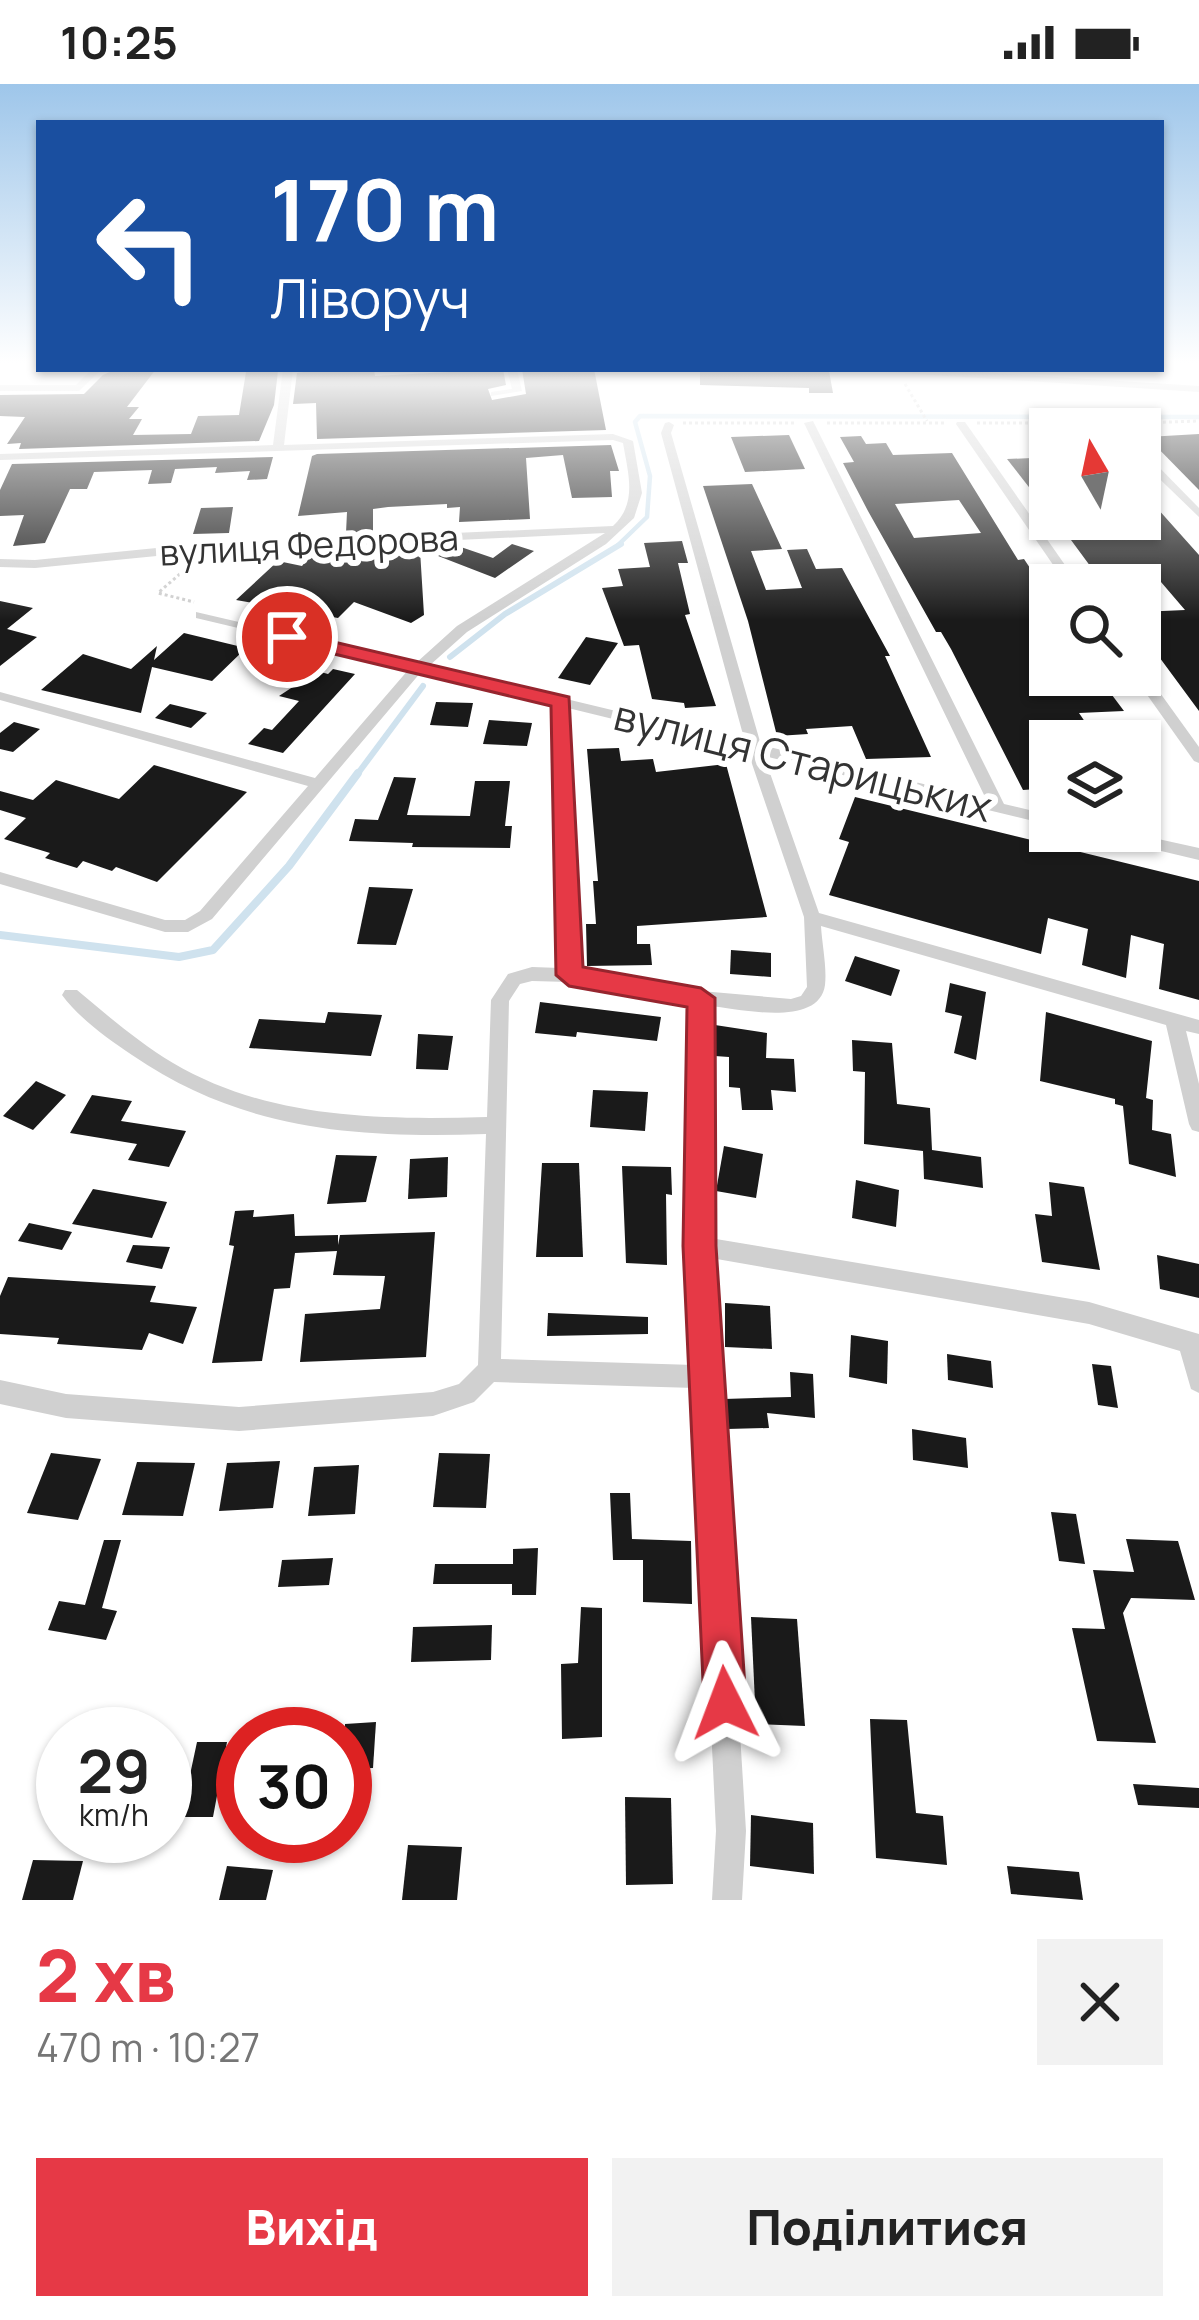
<!DOCTYPE html>
<html lang="uk">
<meta charset="utf-8">
<style>
:root{--surface:#fff;--page:#f2f2f2;--text:#222;--muted:#767676;--accent:#e63946}
body{margin:0;font-family:Manrope,sans-serif;background:var(--page);color:var(--text);height:100vh;display:flex;flex-direction:column;font-size:45px;white-space:nowrap}
*{box-sizing:border-box;margin:0}
p{font-size:39px;color:var(--muted)}
.icon{flex:none;width:66px;height:66px;fill:none;stroke:currentColor;stroke-width:2;stroke-linecap:round;stroke-linejoin:round}
.map{position:relative;height:1816px;overflow:hidden}
.sheet{display:flex;flex-direction:column;background:var(--surface);flex:1}
.sheet>*{flex:none}
.guide{position:absolute;left:36px;top:36px;width:1128px;height:252px;border-radius:0px;box-shadow:0 3px 9px #0004;background:#1a4fa0;color:#fff;overflow:hidden}
.needle{width:78px;rotate:351deg}
.fabs{position:absolute;left:1029px;top:324px;display:grid;gap:24px}
.fabs a{display:grid;place-items:center;width:132px;height:132px;border-radius:0px;background:var(--surface);box-shadow:0 3px 9px #0004;font-size:60px}
.speed{position:absolute;left:36px;top:1623px;display:flex;gap:24px;font-size:60px;font-weight:700;text-align:center}
.speed>*{display:grid;place-content:center;width:156px;height:156px;border-radius:50%;background:var(--surface);box-shadow:0 3px 9px #0004;line-height:1}
.speed small{font-size:30px;font-weight:400}
.speed .limit{border:18px solid #d22;background:#fff;color:#111}
.pin{position:absolute;display:grid;place-items:center;width:102px;height:102px;color:#fff;margin:-51px;border:6px solid #fff;border-radius:50%;box-shadow:0 3px 12px #0007}
.me{position:absolute;width:132px;margin:-66px;rotate:357deg;stroke-linejoin:round;filter:drop-shadow(0 0 9px #0008)}
.turn{display:flex;align-items:center;gap:42px;height:252px;padding:0 36px;font-size:54px}
.turn .icon{width:156px;height:156px;stroke-width:2.5}
.turn b{display:block;font-size:84px;line-height:102px}
.round{display:grid;place-items:center;flex:none;width:126px;height:126px;border-radius:0px;background:var(--page)}
.summary{display:flex;align-items:center;justify-content:space-between;height:204px;padding:0 36px}
h1{font-size:72px;font-weight:800;line-height:90px;color:var(--accent)}
.action{display:flex;gap:24px;margin-top:auto;padding:24px 36px}
.action a{flex:1;height:138px;border-radius:0px;background:var(--accent);color:#fff;font-size:48px;font-weight:800;line-height:138px;text-align:center}
.action a+a{background:var(--page);color:var(--text)}
.status{display:flex;justify-content:space-between;align-items:center;height:84px;padding:0 60px;background:var(--surface);direction:ltr}
.status svg{height:33px;fill:currentColor}
.map>svg:first-child{display:block}
.lines{fill:none;stroke-linecap:round;stroke-linejoin:round}
.stream-far2{stroke:#cfe2ee;stroke-width:4.5}
.stream-far1{stroke:#cfe2ee;stroke-width:6}
.stream{stroke:#cfe2ee;stroke-width:8}
.building{fill:#1a1a1a;fill-rule:evenodd}
.path{stroke:#cdcdcd;stroke-width:3;stroke-dasharray:3 3;stroke-linecap:butt}
.minor{fill:#d0d0d0;fill-rule:evenodd}
.route{fill:#e63946;stroke:#96252e;stroke-width:3}
.labels{text-anchor:middle;stroke-width:12;stroke-linejoin:round;paint-order:stroke}
.far-street-label{font-size:36px;fill:#333;stroke:#fff}
.street-label{font-size:42px;fill:#333;stroke:#fff}
</style>
<div class="status"><b>10:25</b><svg viewBox="0 0 49 12"><path d="M0 12V9h3v3zM5 12V6h3v6zM10 12V3h3v9zM15 12V0h3v12zM26 1h20v11H26zM47 4h2v5h-2z"/></svg></div>
<div class="map">
<svg width="1199" height="1816" viewBox="0 0 1199 1816">
<rect width="100%" height="100%" fill="#fff"/>
<g class="lines">
<!-- stream-far2 -->
<polyline class="stream-far2" points="616,463 647,433 650,392 635,338 640,332 1199,333"/>
<!-- stream-far1 -->
<g class="stream-far1">
<polyline points="450,573 505,530 621,460"/>
<polyline points="356,692 423,602"/>
</g>
<!-- stream -->
<polyline class="stream" points="0,851 179,873 213,866 289,782 358,689"/>
</g>
<!-- building -->
<g class="building">
<polygon points="116,285 156,285 127,323 139,323 129,335 142,335 133,351 191,350 198,332 239,331 246,288 278,287 274,321 259,357 19,365 21,359 7,360 25,333 0,332 0,311 84,310 103,291"/>
<polygon points="321,285 374,285 375,292 503,285 506,301 488,305 492,316 526,310 522,285 594,285 606,346 317,355 316,319 293,320 297,289"/>
<polygon points="700,285 829,287 833,309 809,309 809,304 700,301"/>
<polygon points="1199,350 1199,406 1147,353"/>
<polygon points="789,351 805,385 745,388 731,353"/>
<path d="M861,352L866,360L886,359L893,371L952,369L1018,476L1024,475L1050,514V591H1097L1124,627L1079,629L1098,657H1050V704L1023,706L951,565L941,548H936L868,427L843,379L854,378L840,353ZM959,416L981,449L914,454L895,420Z"/>
<polygon points="611,361 619,387 610,387 612,413 572,414 563,371 526,374 530,435 459,438 460,423 447,424 447,420 388,423 373,425 373,448 346,449 347,428 298,432 312,372 317,370"/>
<polygon points="273,373 267,395 247,396 250,387 215,389 217,383 175,385 171,399 148,400 152,386 94,388 87,405 70,405 45,459 13,462 24,431 0,432 0,406 12,380"/>
<polygon points="1032,374 1050,396 1050,430 1007,375"/>
<polygon points="752,400 782,465 751,467 766,506 802,504 787,466 807,465 816,485 842,484 890,572 885,572 931,673 866,675 852,642 806,645 808,650 777,652 748,537 703,402"/>
<polygon points="1140,405 1199,471 1199,627 1140,547 1140,528 1185,526 1155,491 1099,494 1071,456 1109,454 1095,435 1140,435"/>
<polygon points="233,423 229,449 193,450 201,424"/>
<polygon points="682,457 688,479 678,479 690,530 685,531 716,622 685,624 684,619 652,615 639,561 624,562 602,504 623,502 618,485 650,483 644,459"/>
<polygon points="512,460 534,467 495,494 433,470 436,462 455,461 493,474"/>
<polygon points="374,465 374,469 420,466 424,531 411,539 354,518 338,534 236,516 278,477 302,482 314,467 346,471 346,466"/>
<polygon points="0,517 33,524 7,545 37,553 0,582"/>
<polygon points="184,549 246,564 212,597 152,583 141,629 41,606 83,570 131,585 157,562 154,576"/>
<polygon points="586,553 618,559 590,601 558,594"/>
<polygon points="333,585 355,590 283,669 248,660 264,644 272,646 299,617 279,612 317,587 328,590"/>
<polygon points="436,618 473,619 468,643 430,641"/>
<polygon points="170,620 207,629 191,644 155,634"/>
<polygon points="489,636 532,639 527,662 483,660"/>
<polygon points="14,638 40,645 13,668 0,665 0,649"/>
<polygon points="619,664 621,677 653,675 656,688 726,680 767,833 637,842 637,860 650,860 652,881 587,882 586,840 596,840 593,797 598,797 587,665"/>
<polygon points="154,681 247,708 157,798 116,783 112,787 83,777 77,784 45,774 50,769 4,755 26,734 0,726 0,707 33,716 56,696 119,715"/>
<polygon points="394,693 416,694 407,731 470,732 475,697 510,697 505,742 512,742 510,764 412,763 413,759 349,757 355,735 378,736"/>
<polygon points="855,713 1199,797 1199,916 1159,905 1164,860 1131,851 1126,894 1082,881 1088,845 1048,834 1041,870 829,811 849,758 839,755"/>
<polygon points="369,803 413,805 396,861 357,860"/>
<polygon points="731,866 771,869 771,893 730,890"/>
<polygon points="855,872 900,886 891,912 845,897"/>
<polygon points="950,899 986,908 976,976 954,969 962,932 945,928"/>
<polygon points="540,918 661,933 657,957 577,948 576,953 535,949"/>
<polygon points="328,928 382,931 371,972 249,964 259,935 325,939"/>
<polygon points="1046,928 1152,957 1146,1014 1153,1016 1152,1046 1171,1050 1176,1093 1129,1080 1123,1022 1115,1020 1115,1015 1040,997"/>
<polygon points="715,941 767,949 766,974 794,975 796,1008 771,1006 773,1026 742,1026 740,1004 729,1003 729,973 715,972"/>
<polygon points="418,950 453,952 448,986 416,985"/>
<polygon points="852,956 892,959 897,1020 930,1024 932,1066 981,1073 983,1104 924,1095 923,1067 864,1060 865,988 853,987"/>
<polygon points="36,997 66,1011 33,1046 3,1032"/>
<polygon points="593,1006 648,1008 645,1047 590,1043"/>
<polygon points="92,1011 132,1017 121,1037 186,1047 169,1083 128,1076 137,1060 70,1049"/>
<polygon points="724,1062 763,1070 756,1114 716,1107"/>
<polygon points="336,1071 377,1072 366,1118 327,1120"/>
<polygon points="448,1073 447,1113 408,1115 410,1075"/>
<polygon points="542,1079 579,1079 583,1173 536,1173"/>
<polygon points="622,1082 671,1083 672,1111 666,1110 667,1181 626,1179"/>
<polygon points="856,1096 899,1106 896,1143 852,1134"/>
<polygon points="1049,1098 1084,1103 1100,1186 1042,1178 1035,1130 1052,1132"/>
<polygon points="93,1105 167,1118 152,1154 72,1140"/>
<polygon points="254,1126 253,1133 294,1130 295,1152 338,1151 338,1161 340,1151 435,1148 426,1273 300,1278 305,1230 380,1225 385,1192 333,1191 337,1167 295,1169 290,1204 274,1205 262,1277 212,1279 234,1162 229,1161 235,1127"/>
<polygon points="29,1139 72,1148 62,1166 18,1157"/>
<polygon points="133,1161 170,1163 162,1185 126,1178"/>
<polygon points="1157,1171 1199,1180 1199,1214 1160,1205"/>
<polygon points="8,1193 156,1202 150,1218 197,1223 183,1260 149,1249 142,1266 57,1260 59,1254 0,1250 0,1212"/>
<polygon points="725,1219 770,1222 772,1265 725,1263"/>
<polygon points="548,1229 648,1233 648,1250 547,1252"/>
<polygon points="851,1251 888,1257 887,1300 849,1293"/>
<polygon points="947,1270 991,1277 993,1304 948,1296"/>
<polygon points="1092,1280 1111,1282 1118,1324 1098,1321"/>
<polygon points="790,1288 813,1290 815,1334 767,1329 769,1344 727,1345 724,1315 791,1313"/>
<polygon points="912,1345 966,1354 968,1384 913,1376"/>
<polygon points="51,1369 101,1375 78,1436 27,1429"/>
<polygon points="439,1369 490,1370 486,1424 433,1423"/>
<polygon points="280,1377 273,1424 219,1427 227,1379"/>
<polygon points="137,1378 195,1379 183,1432 122,1431"/>
<polygon points="359,1381 355,1430 308,1432 314,1383"/>
<polygon points="610,1409 630,1409 632,1455 691,1457 692,1520 643,1518 643,1476 613,1476"/>
<polygon points="1051,1428 1076,1430 1085,1480 1059,1477"/>
<polygon points="1126,1455 1178,1457 1195,1516 1131,1514 1123,1529 1156,1659 1097,1657 1072,1544 1105,1545 1093,1486 1134,1488"/>
<polygon points="104,1456 121,1456 102,1524 117,1527 106,1556 48,1546 59,1517 85,1521"/>
<polygon points="538,1464 536,1511 512,1511 512,1500 433,1500 435,1480 513,1480 513,1465"/>
<polygon points="333,1474 329,1501 278,1503 282,1476"/>
<polygon points="581,1523 602,1524 602,1653 562,1655 561,1580 578,1579"/>
<polygon points="751,1533 797,1535 805,1642 756,1640"/>
<polygon points="492,1541 491,1576 411,1578 413,1543"/>
<polygon points="870,1635 907,1636 916,1729 943,1732 947,1781 876,1774"/>
<polygon points="376,1638 373,1684 345,1685 345,1640"/>
<polygon points="197,1658 227,1658 213,1733 181,1733"/>
<polygon points="1133,1700 1199,1704 1199,1724 1138,1721"/>
<polygon points="625,1713 671,1714 673,1800 626,1801"/>
<polygon points="751,1731 813,1739 814,1790 750,1782"/>
<polygon points="408,1761 462,1763 457,1816 402,1816"/>
<polygon points="33,1776 83,1777 73,1816 22,1816"/>
<polygon points="227,1782 273,1786 266,1816 219,1816"/>
<polygon points="1007,1782 1079,1788 1083,1816 1011,1810"/>
</g>
<g class="lines">
<!-- path -->
<g class="path">
<polyline points="905,300 927,337"/>
<polyline points="683,339 797,339"/>
<polyline points="827,339 947,339"/>
<polyline points="977,339 1109,339"/>
<polyline points="1139,339 1199,337"/>
<polyline points="189,482 158,509 194,518"/>
</g>
<!-- minor -->
<g class="minor">
<polygon points="92,285 102,285 79,307 0,307 0,301 76,301"/>
<path d="M283,285H293L284,361L613,350L633,357L642,409L634,434L606,460L467,548L429,582L745,658L661,349L665,339L669,338L674,341L671,349L761,661L986,715L804,339L813,337L1004,720L1050,731V741L764,672L819,829L1199,936V950L1186,947L1199,1000V1048L1192,1046L1189,1040L1166,941L821,842C822,860 827,883 825,901C819,944 740,925 710,922V1154L1089,1218L1199,1250V1309L1191,1305L1180,1267L1089,1240L711,1174L746,1747L742,1816H712L716,1747L695,1304L494,1298L474,1318L433,1332L239,1347L66,1334L0,1320V1296L66,1310L239,1323L433,1308L459,1300L478,1281L486,1050C356,1054 243,1047 132,971C108,955 79,934 62,911L65,906H77C108,932 138,958 173,979C268,1035 379,1036 487,1033L491,916L508,890L532,883L560,884L554,621L421,588L212,835L188,848H165L0,800V788L165,836H185L200,827L308,702L0,616V608L315,694L409,585L196,534V528L416,579L457,542L605,449L187,469L35,484L0,483V475L35,476L187,461L613,442C638,419 628,389 623,359L613,356L0,376V370L273,361ZM568,624L748,668L804,833L807,903L801,912L791,915L701,907L578,886ZM532,897L569,898L692,919L688,1162L694,1281L501,1275L509,917L520,900Z"/>
<polygon points="507,285 517,285 522,307 491,312 491,308 512,305"/>
<polygon points="880,285 929,285 1199,302 1199,308 885,288"/>
<polygon points="1123,337 1133,345 1122,345 1118,340"/>
<polygon points="957,338 965,338 1079,501 1067,501 956,340"/>
<polygon points="1140,355 1145,358 1148,372 1199,424 1199,433 1140,376"/>
<polygon points="1140,587 1145,588 1199,663 1199,679 1194,677 1133,591 1140,591"/>
<polygon points="1090,747 1122,747 1199,764 1199,776 1098,752"/>
</g>
</g>
<!-- sky -->
<linearGradient id="sky" x2="0" y2="1"><stop stop-color="#9ec6ea"/><stop offset="0.52" stop-color="#fff"/><stop offset="1" stop-color="#fff" stop-opacity="0"/></linearGradient>
<rect width="1199" height="536" fill="url(#sky)"/>
<!-- route -->
<polygon class="route" points="287,547 569,613 583,883 701,904 715,914 716,1162 746,1619 740,1634 725,1640 710,1634 704,1619 683,1162 687,923 569,902 556,891 551,622 280,557 280,549"/>
<g class="labels">
<!-- far-street labels -->
<g class="far-street-label">
<text transform="translate(309 461) rotate(-3)" y="13">вулиця Федорова</text>
</g>
<!-- street labels -->
<g class="street-label">
<text transform="translate(803 677) rotate(14)" y="15">вулиця Старицьких</text>
</g>
</g>
</svg>
<div class="fabs">
<a><svg class="needle" viewBox="-14 -14 28 28"><path d="M0-13l5 13h-10z" fill="#e53935"/><path d="M0 13l5-13h-10z" fill="#767676"/></svg></a>
<a><svg class="icon" aria-label="search" viewBox="0 0 24 24"><circle cx="10" cy="10" r="6"/><path d="M15 15l6 6"/></svg></a>
<a><svg class="icon" aria-label="layers" viewBox="0 0 24 24"><path d="M12 4l9 5-9 5-9-5zM3 14l9 5 9-5"/></svg></a>
</div>
<div class="speed"><div>29<small>km/h</small></div><div class="limit">30</div></div>
<div class="pin" style="left:287px;top:553px;background:#d93025"><svg class="icon" aria-label="arrive" viewBox="0 0 24 24"><path d="M6 21V4h12l-3 4 3 4H6"/></svg></div>
<svg class="me" style="left:725px;top:1619px" viewBox="-20 -20 40 40"><path d="M0-17L14 15 0 8-14 15z" fill="#e63946" stroke="#fff" stroke-width="4"/></svg>
<div class="guide">
<div class="turn"><svg class="icon" aria-label="left" viewBox="0 0 24 24"><path d="M17 20v-9H6M10 6l-5 5 5 5"/></svg><div><b>170 m</b>Ліворуч</div></div>
</div>
</div>
<section class="sheet">
<div class="summary"><div><h1>2 хв</h1><p>470 m · 10:27</p></div><a class="round"><svg class="icon" aria-label="close" viewBox="0 0 24 24"><path d="M6 6l12 12M18 6L6 18"/></svg></a></div>
<div class="action"><a>Вихід</a><a>Поділитися</a></div>
</section>
